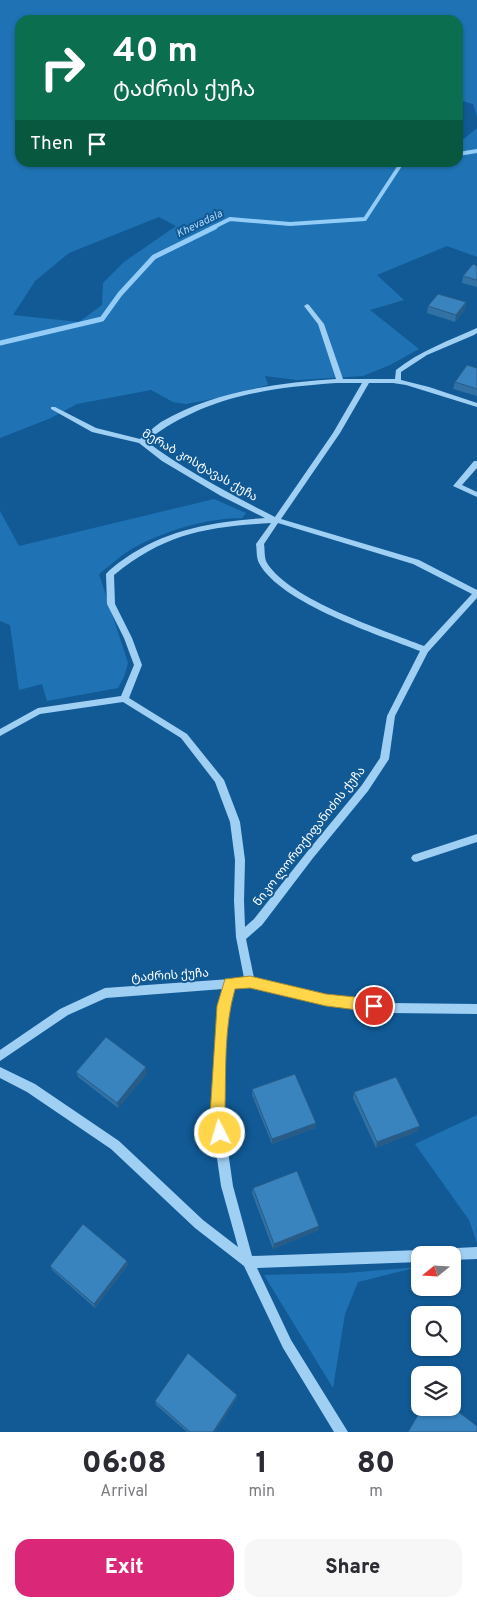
<!DOCTYPE html>
<meta charset="utf-8">
<style>
:root{--surface:#fff;--page:#f7f7f7;--text:#2b2b33;--muted:#7c7c81;--accent:#db2777}
body{margin:0;font-family:Overpass,"Noto Sans Georgian",sans-serif;background:var(--page);color:var(--text);height:100vh;display:flex;flex-direction:column;font-size:19px;white-space:nowrap}
*{box-sizing:border-box;margin:0}
p{font-size:16px;color:var(--muted)}
.icon{flex:none;width:28px;height:28px;fill:none;stroke:currentColor;stroke-width:2;stroke-linecap:round;stroke-linejoin:round}
.map{position:relative;height:1432px;overflow:hidden}
.details{display:flex;flex-direction:column;background:var(--surface);flex:1}
.details>*{flex:none}
.banner{position:absolute;left:15px;top:15px;width:448px;height:152px;border-radius:15px;box-shadow:0 1px 4px #0004;background:#0b6e4f;color:#fff;overflow:hidden}
.needle{width:32px;rotate:252deg}
.fabs{position:absolute;left:411px;top:1246px;display:grid;gap:10px}
.fabs a{display:grid;place-items:center;width:50px;height:50px;border-radius:10px;background:var(--surface);box-shadow:0 1px 4px #0004;font-size:25px}
.pin{position:absolute;display:grid;place-items:center;width:42px;height:42px;color:#fff;margin:-21px;border:2px solid #fff;border-radius:50%;box-shadow:0 1px 5px #0007}
.me{position:absolute;width:55px;margin:-28px;rotate:355deg;stroke-linejoin:round;filter:drop-shadow(0 0 4px #0008)}
.turn{display:flex;align-items:center;gap:18px;height:105px;padding:0 15px;font-size:22px}
.turn .icon{width:65px;height:65px;stroke-width:2.5}
.turn b{display:block;font-size:35px;line-height:42px}
.then{display:flex;align-items:center;height:48px;padding:0 15px;background:#0003;gap:10px;font-size:19px}
.eta{display:flex;justify-content:space-evenly;align-items:center;height:85px;text-align:center}
.eta b{font-size:30px;font-weight:800;line-height:35px}
.action{display:flex;gap:10px;margin-top:auto;padding:10px 15px}
.action a{flex:1;height:58px;border-radius:15px;background:var(--accent);color:#fff;font-size:20px;font-weight:800;line-height:58px;text-align:center}
.action a+a{background:var(--page);color:var(--text)}
.map>svg:first-child{display:block}
.green{fill:#1f73b4;fill-rule:evenodd}
.lines{fill:none;stroke-linecap:round;stroke-linejoin:round}
.stream-far1{stroke:#92ccf7;stroke-width:4}
.stream{stroke:#92ccf7;stroke-width:5}
.minor{fill:#a0cff4;fill-rule:evenodd}
.wall{fill:#3171a4}
.shaded-wall{fill:#285c86}
.building{fill:#3983bf;stroke:#285c86}
.route{fill:#ffd54a;stroke:#a68a30}
.labels{text-anchor:middle;stroke-width:4;stroke-linejoin:round;paint-order:stroke}
.far-water-label{font-size:11px;font-style:italic;fill:#add9fa;stroke:#115a96}
.street-label{font-size:12px;fill:#fff;stroke:#115a96}
</style>
<div class="map">
<svg width="477" height="1432" viewBox="0 0 477 1432">
<rect width="100%" height="100%" fill="#115a96"/>
<!-- green -->
<g class="green">
<path d="M0,0H477V117L473,104L458,100V20H20V162H458V140L465,138L477,128V257L447,246L377,275L404,300L370,310L419,349L390,365L363,376L297,380L265,376L268,385L208,400L186,404L173,402L151,390L77,404L51,418L0,438ZM159,217L176,226L124,262L103,283L102,305L79,322L13,315L35,281L69,253Z"/>
<path d="M214,499L246,513L242,518C207,518 168,530 137,546C123,553 111,565 99,574L128,663L124,677L118,688L47,701L42,684L19,690L10,625L0,621V511L19,546Z"/>
<polygon points="477,1115 477,1243 469,1220 415,1144"/>
<polygon points="418,1267 358,1282 345,1314 333,1388 264,1275 346,1273"/>
</g>
<g class="lines">
<!-- stream-far1 -->
<g class="stream-far1">
<polyline points="458,154 477,151"/>
<polyline points="212,228 230,219 290,224 365,219 401,164 411,162"/>
</g>
<!-- stream -->
<polyline class="stream" points="0,343 102,319 120,294 154,257 215,227"/>
<!-- minor -->
<g class="minor">
<path d="M307,304L309,305L324,324L343,379H395L396,370C420,351 450,340 477,328V333L474,335L427,355L401,372V380L429,387L477,403V407L406,385L393,383H369L340,433L281,519L419,560L477,590V598L428,652L395,716L389,759L368,791L313,858L262,925L246,939L254,978L326,995L390,1003L477,1004V1014L390,1013L326,1005L250,987L234,988L228,1006L223,1116L233,1186L252,1256L420,1250L424,1252L426,1255H420V1262L257,1268L291,1340L348,1432H334L283,1348L244,1266L195,1228L111,1149L27,1092L0,1078V1067L35,1084L119,1141L203,1220L238,1247L221,1186L211,1116L218,1006L223,989L106,998L68,1015L0,1061V1050L60,1009L105,988L244,978L236,937L234,901L235,860L230,822L215,782L181,738L123,702L40,714L0,736V729L38,708L121,696L134,665L124,638L107,604L106,574C113,566 124,559 133,553C173,528 219,521 265,518L221,496L162,461L139,443L92,432L51,409V407H55L96,428L140,439C147,433 154,427 161,422C214,391 277,383 336,379L318,324L304,306ZM336,383H362L333,433L275,517C230,494 186,471 146,441C204,397 265,388 336,383ZM271,523L256,544C257,550 256,557 259,563C280,603 379,635 420,651L387,716L380,758L362,785L307,852L254,919L245,927L244,901L245,860L240,822L224,780L187,734L129,698L142,665L132,638L115,604L114,575C166,533 206,527 271,523ZM278,523L413,564L472,594L424,646C383,630 290,600 267,563C264,558 265,550 264,544Z"/>
<polygon points="474,461 477,461 477,468 462,485 477,492 477,497 453,486"/>
<polygon points="477,834 477,842 416,862 413,861 411,858 413,855"/>
<polygon points="477,1247 477,1259 452,1260 452,1255 430,1255 432,1251 436,1249"/>
</g>
</g>
<!-- wall -->
<g class="wall">
<polygon points="477,266 477,287 462,283 463,276"/>
<polygon points="466,302 465,309 455,322 427,313 428,306"/>
<polygon points="477,368 477,396 453,389 455,382"/>
<polygon points="76,1072 147,1073 118,1108 78,1077"/>
<polygon points="252,1089 316,1123 315,1128 272,1144 252,1095"/>
<polygon points="354,1092 418,1131 376,1148 353,1098"/>
<polygon points="253,1188 319,1230 273,1249 252,1193"/>
<polygon points="127,1261 128,1265 95,1308 52,1270 50,1266"/>
<polygon points="237,1395 237,1398 215,1432 187,1432 156,1405 155,1401"/>
</g>
<!-- shaded-wall -->
<g class="shaded-wall">
<polygon points="466,302 465,309 455,322 456,315"/>
<polygon points="146,1067 147,1073 118,1108 117,1103"/>
<polygon points="316,1123 315,1128 272,1144 272,1139"/>
<polygon points="420,1126 418,1131 376,1148 377,1142"/>
<polygon points="319,1226 319,1230 273,1249 274,1244"/>
<polygon points="127,1261 128,1265 95,1308 94,1304"/>
<polygon points="237,1395 237,1398 215,1432 213,1432"/>
</g>
<!-- building -->
<g class="building">
<polygon points="473,264 477,266 477,280 463,276"/>
<polygon points="438,294 466,302 456,315 428,306"/>
<polygon points="467,365 477,368 477,389 455,382"/>
<polygon points="106,1037 146,1067 117,1103 76,1072"/>
<polygon points="295,1074 316,1123 272,1139 252,1089"/>
<polygon points="396,1077 420,1126 377,1142 354,1092"/>
<polygon points="297,1171 319,1226 274,1244 253,1188"/>
<polygon points="83,1224 127,1261 94,1304 50,1266"/>
<polygon points="188,1353 237,1395 213,1432 190,1432 155,1401"/>
<polygon points="452,1407 477,1426 477,1432 408,1432 422,1408 452,1408"/>
</g>
<!-- route -->
<path class="route" d="M250,976L326,994L374,999L379,1001L381,1006L379,1010L374,1012L326,1006L250,988L235,989C224,1027 226,1069 225,1108C224,1118 229,1129 225,1138L220,1140L214,1138L210,1116L217,1006L225,979Z"/>
<g class="labels">
<!-- far-water labels -->
<g class="far-water-label">
<text transform="translate(199 223) rotate(-26)" y="4">Khevadala</text>
</g>
<!-- street labels -->
<g class="street-label">
<text transform="translate(200 465) rotate(30)" y="4">მერაბ კოსტავას ქუჩა</text>
<text transform="translate(309 836) rotate(-52)" y="4">ნიკო ლორთქიფანიძის ქუჩა</text>
<text transform="translate(170 975) rotate(-4)" y="4">ტაძრის ქუჩა</text>
</g>
</g>
</svg>
<div class="fabs">
<a><svg class="needle" viewBox="-14 -14 28 28"><path d="M0-13l5 13h-10z" fill="#e53935"/><path d="M0 13l5-13h-10z" fill="#7c7c81"/></svg></a>
<a><svg class="icon" aria-label="search" viewBox="0 0 24 24"><circle cx="10" cy="10" r="6"/><path d="M15 15l6 6"/></svg></a>
<a><svg class="icon" aria-label="layers" viewBox="0 0 24 24"><path d="M12 4l9 5-9 5-9-5zM3 14l9 5 9-5"/></svg></a>
</div>
<div class="pin" style="left:374px;top:1006px;background:#d93025"><svg class="icon" aria-label="arrive" viewBox="0 0 24 24"><path d="M6 21V4h12l-3 4 3 4H6"/></svg></div>
<svg class="me" style="left:220px;top:1133px" viewBox="-20 -20 40 40"><circle r="17" fill="#ffd54a" stroke="#fff" stroke-width="3"/><path d="M0-11L8 9 0 5-8 9z" fill="#fff"/></svg>
<div class="banner">
<div class="turn"><svg class="icon" aria-label="right" viewBox="0 0 24 24"><path d="M7 20v-9h11M14 6l5 5-5 5"/></svg><div><b>40 m</b>ტაძრის ქუჩა</div></div>
<div class="then">Then<svg class="icon" aria-label="arrive" viewBox="0 0 24 24"><path d="M6 21V4h12l-3 4 3 4H6"/></svg></div>
</div>
</div>
<section class="details">
<div class="eta">
<div><b>06:08</b><p>Arrival</p></div>
<div><b>1</b><p>min</p></div>
<div><b>80</b><p>m</p></div>
</div>
<div class="action"><a>Exit</a><a>Share</a></div>
</section>
